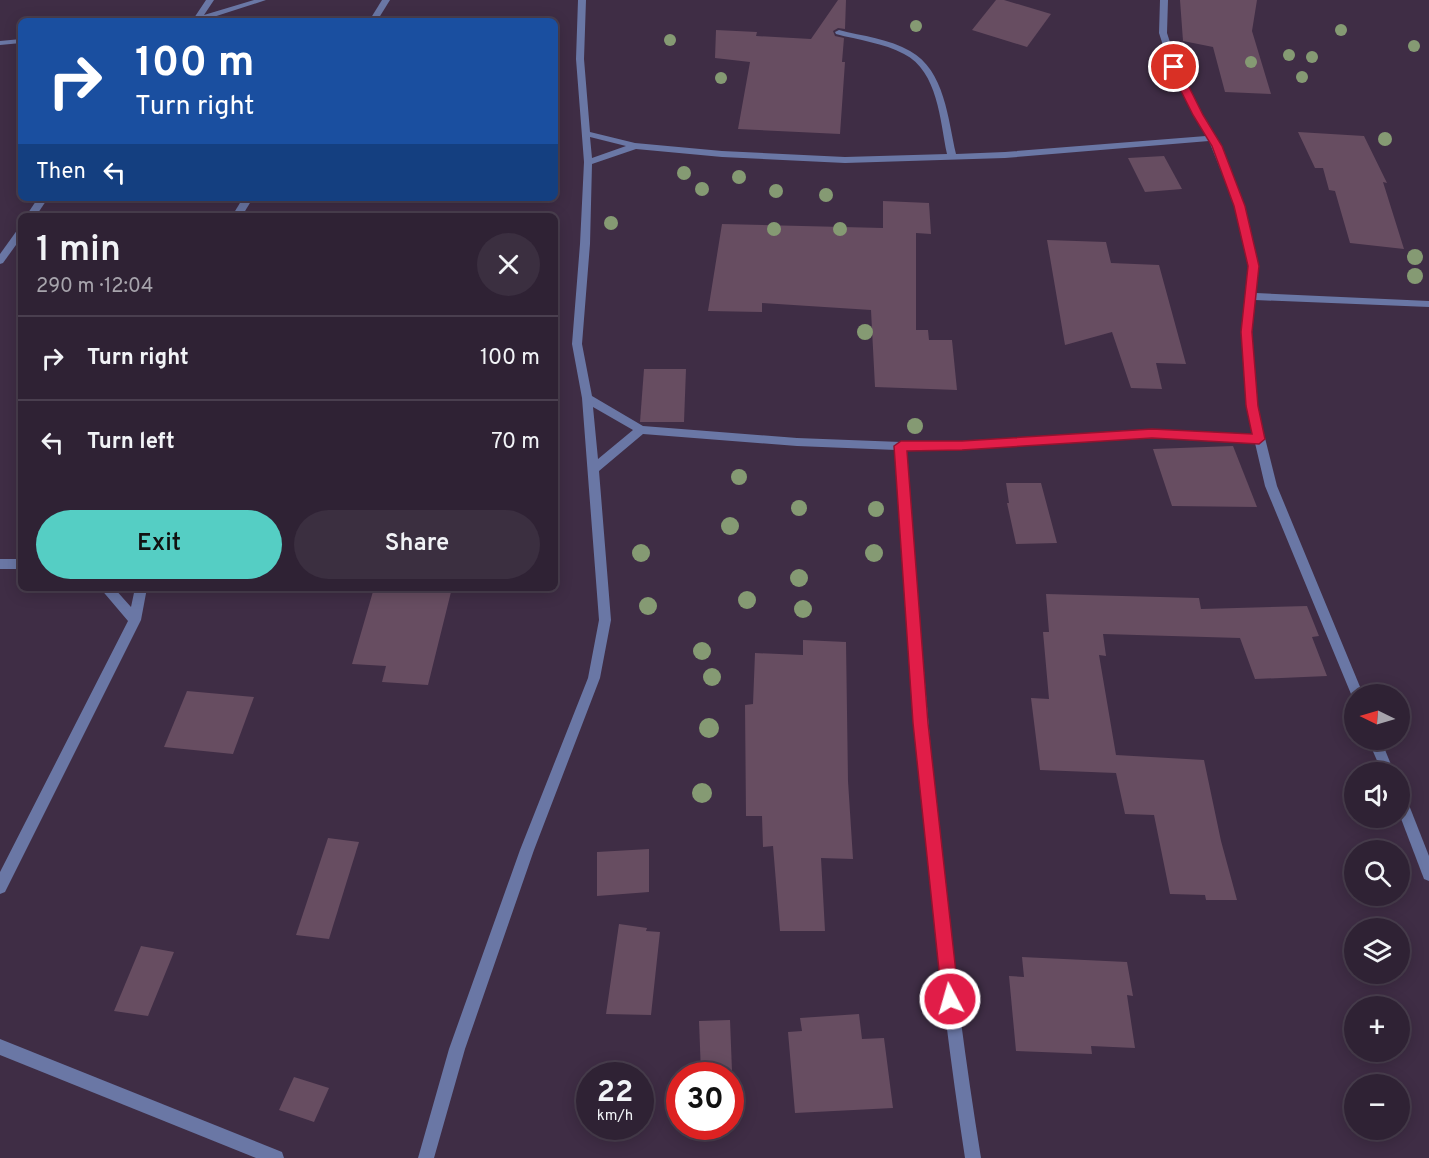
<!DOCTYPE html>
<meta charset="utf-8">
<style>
:root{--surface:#2f2234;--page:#3b2f40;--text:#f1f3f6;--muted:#a7a4ac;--line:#4a3f4f;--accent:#55cec4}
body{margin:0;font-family:Overpass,sans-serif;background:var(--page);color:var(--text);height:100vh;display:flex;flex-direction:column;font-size:22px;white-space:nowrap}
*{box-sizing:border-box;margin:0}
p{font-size:20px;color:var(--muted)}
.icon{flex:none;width:33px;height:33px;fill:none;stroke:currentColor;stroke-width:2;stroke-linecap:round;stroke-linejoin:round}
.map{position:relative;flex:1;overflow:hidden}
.drawer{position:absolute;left:18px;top:213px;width:540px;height:378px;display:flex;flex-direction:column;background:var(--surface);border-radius:9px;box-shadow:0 3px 15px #0003,0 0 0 2px var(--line)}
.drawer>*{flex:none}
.top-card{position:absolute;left:18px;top:18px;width:540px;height:183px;border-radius:9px;box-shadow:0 3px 15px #0003,0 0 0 2px var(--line);background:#1a4fa0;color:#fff;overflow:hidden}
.needle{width:39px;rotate:275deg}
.controls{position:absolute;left:1344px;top:684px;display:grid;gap:12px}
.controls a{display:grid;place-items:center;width:66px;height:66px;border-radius:50%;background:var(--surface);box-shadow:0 3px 15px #0003,0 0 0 2px var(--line);font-size:30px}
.speed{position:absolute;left:576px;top:1062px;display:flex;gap:12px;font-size:30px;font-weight:700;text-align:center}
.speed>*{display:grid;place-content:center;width:78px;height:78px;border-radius:50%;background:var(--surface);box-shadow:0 3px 15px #0003,0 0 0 2px var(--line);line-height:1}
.speed small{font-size:15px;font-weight:400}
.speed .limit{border:9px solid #d22;background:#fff;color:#111}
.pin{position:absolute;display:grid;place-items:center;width:51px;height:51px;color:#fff;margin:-26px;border:3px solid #fff;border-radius:50%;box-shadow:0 2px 6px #0007}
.me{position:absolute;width:66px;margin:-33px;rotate:354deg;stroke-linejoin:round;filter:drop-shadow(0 0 4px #0008)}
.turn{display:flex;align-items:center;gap:21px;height:126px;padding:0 18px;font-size:27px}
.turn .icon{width:78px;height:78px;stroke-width:2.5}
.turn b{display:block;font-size:42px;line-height:51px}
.then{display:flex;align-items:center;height:57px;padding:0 18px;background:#0003;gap:12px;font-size:22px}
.round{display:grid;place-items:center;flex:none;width:63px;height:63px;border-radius:32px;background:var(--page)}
.head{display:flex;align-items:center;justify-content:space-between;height:102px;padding:0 18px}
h1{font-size:36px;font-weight:600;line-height:45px}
.primary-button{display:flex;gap:12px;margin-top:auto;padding:12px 18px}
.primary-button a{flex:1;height:69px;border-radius:36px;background:var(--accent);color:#111;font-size:24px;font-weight:600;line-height:69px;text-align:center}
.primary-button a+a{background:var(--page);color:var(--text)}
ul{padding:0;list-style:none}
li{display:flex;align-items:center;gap:18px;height:84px;padding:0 18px;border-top:2px solid var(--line)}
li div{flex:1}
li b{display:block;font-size:22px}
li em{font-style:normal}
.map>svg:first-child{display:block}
.building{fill:#674d61}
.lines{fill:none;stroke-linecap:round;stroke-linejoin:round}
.minor{fill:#6a77a5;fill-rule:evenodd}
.tree{fill:#859a73}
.route{fill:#e11d48;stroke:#92132f;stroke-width:1.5}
</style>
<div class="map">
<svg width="1429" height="1158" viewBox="0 0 1429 1158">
<rect width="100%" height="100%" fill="#3f2d45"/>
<!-- building -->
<g class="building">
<polygon points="838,0 846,0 845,29 838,28 833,31 835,36 844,38 842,62 845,62 840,134 738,129 750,62 715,58 716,30 757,32 756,36 811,39"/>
<polygon points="996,0 1004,0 1051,14 1027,47 972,30"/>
<polygon points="1180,0 1257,0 1252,31 1271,94 1225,92 1213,47 1183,41"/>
<polygon points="1298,132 1364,136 1387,183 1383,182 1404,249 1350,243 1335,191 1329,190 1323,168 1315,168"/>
<polygon points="1164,156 1182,189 1145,192 1128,158"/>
<polygon points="883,201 929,203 931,234 916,233 916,330 928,330 929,340 952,340 957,390 875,387 871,310 762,303 762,312 708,311 722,224 883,228"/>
<polygon points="1047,240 1106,242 1111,263 1159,265 1186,364 1156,363 1162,389 1131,388 1112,332 1065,345"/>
<polygon points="644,369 686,369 684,422 640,422"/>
<polygon points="1233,446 1257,507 1172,506 1153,449"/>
<polygon points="1006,483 1041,483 1057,543 1016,544 1007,503 1009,503"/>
<polygon points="374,588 452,588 428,685 382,682 386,666 352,664"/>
<polygon points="1046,594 1199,598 1201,609 1307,606 1319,636 1312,637 1327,676 1255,679 1240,638 1103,634 1106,656 1099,655 1116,755 1204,760 1221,841 1237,900 1206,900 1205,895 1170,894 1154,815 1125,814 1116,773 1040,770 1031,698 1049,699 1043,632 1049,632"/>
<polygon points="803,640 846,642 848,781 853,859 821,858 825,931 780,931 773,846 763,847 762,816 746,816 745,705 753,704 755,653 803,655"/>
<polygon points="187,691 254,697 233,754 164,747"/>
<polygon points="328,838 359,842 329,939 296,935"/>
<polygon points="649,849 649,892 597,896 597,852"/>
<polygon points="619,924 647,928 646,931 660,932 651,1015 606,1014"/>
<polygon points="141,946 174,952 148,1016 114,1011"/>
<polygon points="1022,957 1127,962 1133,996 1127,995 1135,1048 1091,1046 1092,1054 1016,1051 1009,976 1024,977"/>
<polygon points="859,1014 862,1039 884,1038 893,1108 795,1113 788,1032 802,1031 800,1018"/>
<polygon points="730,1020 732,1071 701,1073 699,1021"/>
<polygon points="294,1077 329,1088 314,1122 279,1110"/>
</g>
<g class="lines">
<!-- minor -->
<g class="minor">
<polygon points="206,0 214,0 204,15 254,0 266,0 201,21 189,21 194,18"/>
<polygon points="382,0 390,0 377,21 369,21"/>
<path d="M578,0H586L584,59L590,132L635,143L722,151L845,157L947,154C940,121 938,71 904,54C884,43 858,40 836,34L835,32L839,30C862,36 890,39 910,51C945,70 948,120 956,154L1005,152L1206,136L1170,67L1159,33L1160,0H1168L1167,33L1178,67L1202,115L1221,146L1245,206L1259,266L1256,293L1429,301V307L1255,300L1252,332L1257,406L1277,486L1363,694H1354V699L1351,694L1265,486L1255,443L1152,438L962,449L907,450C924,687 943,923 981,1158H965C929,923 911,687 896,450L797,446L643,434L599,471L611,620L600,678L534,850L465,1049L434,1158H418L449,1049L520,850L588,678L599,620L582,398L572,344L580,244L584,162L576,59ZM590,137L626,146L592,158ZM1209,141L1235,206L1249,266L1242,332L1247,406L1253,435L1152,430L962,441L901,442L797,438L643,426L592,396L582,344L590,244L592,164L636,149L722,157L845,163L1005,158ZM593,407L633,430L598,459Z"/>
<polygon points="21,39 21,43 0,45 0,41"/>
<polygon points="38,198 48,198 36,216 26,216"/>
<polygon points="243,198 253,198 242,216 232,216"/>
<polygon points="21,228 21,238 3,263 0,264 0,254 18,229"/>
<rect x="0" y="559" width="21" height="10"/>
<polygon points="100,588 114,588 131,607 135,588 147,588 141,620 5,892 0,894 0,872 128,621"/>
<polygon points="1368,740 1381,740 1394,772 1382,772"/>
<polygon points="1400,794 1405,795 1429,856 1429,881 1424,879 1400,816"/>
<polygon points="0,1039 282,1152 284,1158 256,1158 0,1055"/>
</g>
</g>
<!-- trees -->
<g class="tree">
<circle cx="916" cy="26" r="6"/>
<circle cx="1341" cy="30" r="6"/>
<circle cx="670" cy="40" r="6"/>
<circle cx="1414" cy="46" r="6"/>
<circle cx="1289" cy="55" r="6"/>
<circle cx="1312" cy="57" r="6"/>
<circle cx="1251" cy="62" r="6"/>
<circle cx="1302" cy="77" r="6"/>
<circle cx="721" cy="78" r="6"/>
<circle cx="1385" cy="139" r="7"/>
<circle cx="684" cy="173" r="7"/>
<circle cx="739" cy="177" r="7"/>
<circle cx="702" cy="189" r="7"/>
<circle cx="776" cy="191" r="7"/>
<circle cx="826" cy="195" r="7"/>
<circle cx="611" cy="223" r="7"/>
<circle cx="774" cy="229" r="7"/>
<circle cx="840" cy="229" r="7"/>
<circle cx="1415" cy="257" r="8"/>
<circle cx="1415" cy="276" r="8"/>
<circle cx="865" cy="332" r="8"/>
<circle cx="915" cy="426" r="8"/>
<circle cx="739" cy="477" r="8"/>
<circle cx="799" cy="508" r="8"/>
<circle cx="876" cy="509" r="8"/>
<circle cx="730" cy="526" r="9"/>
<circle cx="641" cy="553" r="9"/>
<circle cx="874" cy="553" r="9"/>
<circle cx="799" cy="578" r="9"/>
<circle cx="747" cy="600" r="9"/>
<circle cx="648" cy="606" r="9"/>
<circle cx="803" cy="609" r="9"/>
<circle cx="702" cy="651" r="9"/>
<circle cx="712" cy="677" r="9"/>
<circle cx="709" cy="728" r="10"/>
<circle cx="702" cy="793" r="10"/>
</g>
<!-- route -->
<polygon class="route" points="1171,65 1179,67 1203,115 1222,146 1245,206 1259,266 1252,332 1258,406 1265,439 1259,444 1152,438 962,450 907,451 928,723 959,999 956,1005 950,1008 944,1005 942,999 913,723 894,446 901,441 962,441 1152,429 1252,434 1246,406 1241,332 1248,266 1234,206 1212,146 1193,115 1169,67"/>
</svg>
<div class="controls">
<a><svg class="needle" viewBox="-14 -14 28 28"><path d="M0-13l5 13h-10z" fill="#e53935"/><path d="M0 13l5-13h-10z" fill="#a7a4ac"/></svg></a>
<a><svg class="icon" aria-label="sound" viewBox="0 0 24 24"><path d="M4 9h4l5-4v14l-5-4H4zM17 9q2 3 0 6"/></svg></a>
<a><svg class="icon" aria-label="search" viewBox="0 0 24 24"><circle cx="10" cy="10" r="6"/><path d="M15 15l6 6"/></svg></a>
<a><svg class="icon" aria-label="layers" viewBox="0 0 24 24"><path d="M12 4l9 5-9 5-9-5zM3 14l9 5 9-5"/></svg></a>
<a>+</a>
<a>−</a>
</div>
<div class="speed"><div>22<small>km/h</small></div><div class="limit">30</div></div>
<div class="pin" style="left:1174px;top:67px;background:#d93025"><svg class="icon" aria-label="arrive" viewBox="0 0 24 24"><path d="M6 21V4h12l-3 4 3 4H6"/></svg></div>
<svg class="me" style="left:950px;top:999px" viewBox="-20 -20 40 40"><circle r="17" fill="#e11d48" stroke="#fff" stroke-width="3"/><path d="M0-11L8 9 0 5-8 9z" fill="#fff"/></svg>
<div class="top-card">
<div class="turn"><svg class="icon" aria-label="right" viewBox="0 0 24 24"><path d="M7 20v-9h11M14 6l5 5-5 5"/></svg><div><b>100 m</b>Turn right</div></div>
<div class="then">Then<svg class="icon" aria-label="left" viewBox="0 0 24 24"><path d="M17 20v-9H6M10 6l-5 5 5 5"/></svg></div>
</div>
<section class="drawer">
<div class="head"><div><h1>1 min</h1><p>290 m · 12:04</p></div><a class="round"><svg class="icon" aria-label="close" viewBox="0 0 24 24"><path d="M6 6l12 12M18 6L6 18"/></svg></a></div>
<ul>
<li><svg class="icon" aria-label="right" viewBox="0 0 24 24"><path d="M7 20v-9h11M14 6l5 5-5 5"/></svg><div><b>Turn right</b></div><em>100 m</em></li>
<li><svg class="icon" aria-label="left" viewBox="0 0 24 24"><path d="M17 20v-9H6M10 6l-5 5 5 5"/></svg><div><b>Turn left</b></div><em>70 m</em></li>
</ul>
<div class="primary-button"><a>Exit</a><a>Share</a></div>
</section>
</div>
